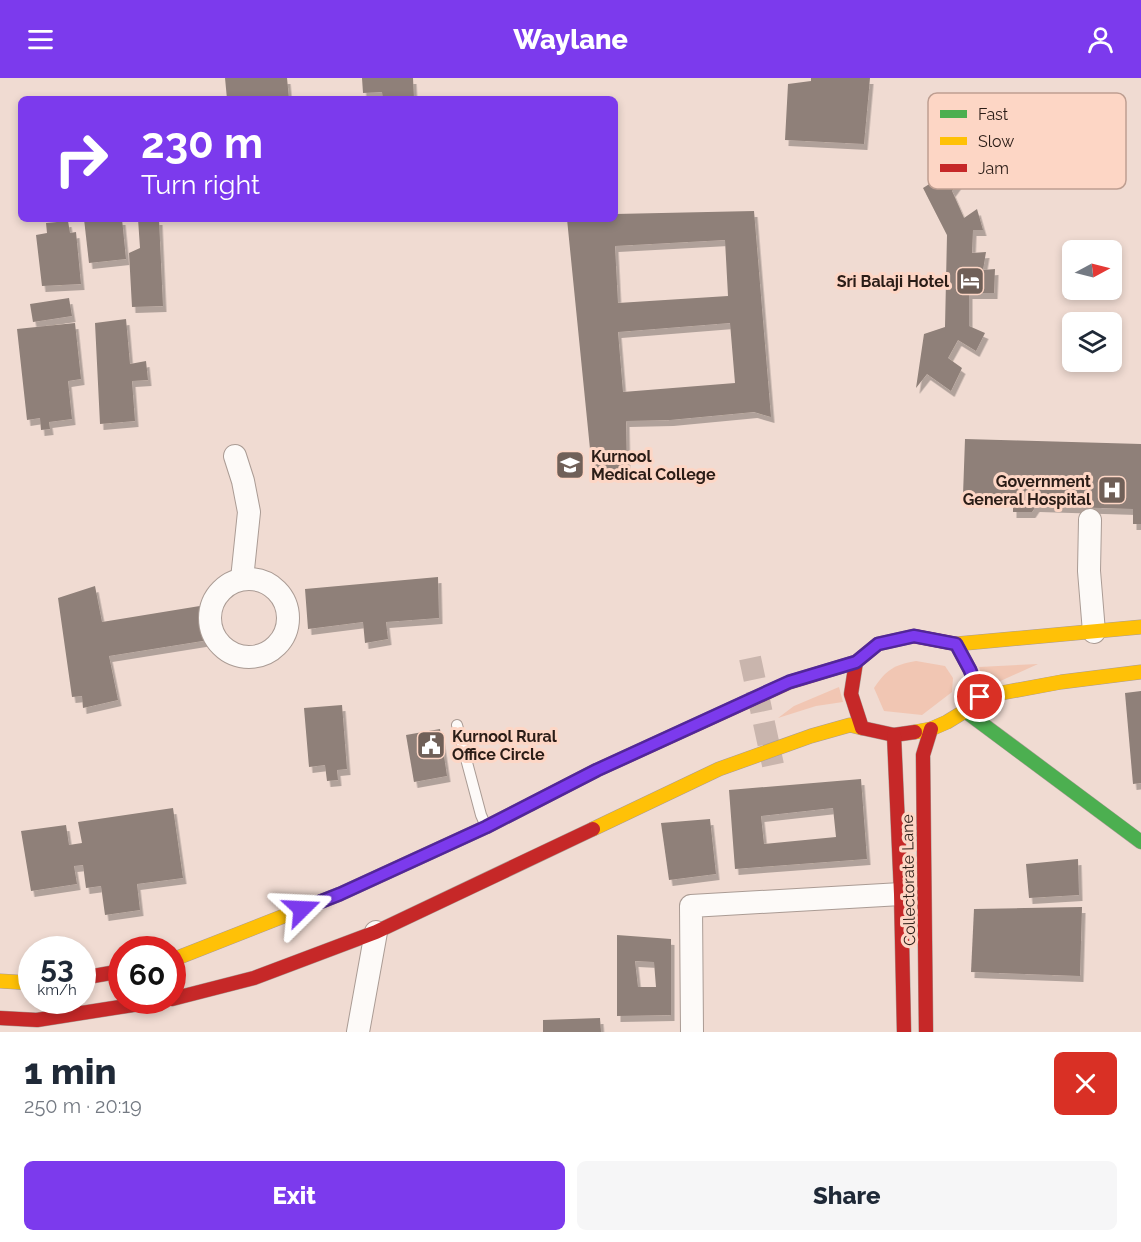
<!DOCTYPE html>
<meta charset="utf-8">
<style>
:root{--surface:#fff;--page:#f6f6f7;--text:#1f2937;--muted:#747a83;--accent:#7c3aed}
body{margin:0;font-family:Raleway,sans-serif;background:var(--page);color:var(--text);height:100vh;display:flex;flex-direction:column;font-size:22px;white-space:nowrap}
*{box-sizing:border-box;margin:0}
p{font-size:20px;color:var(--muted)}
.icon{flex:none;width:33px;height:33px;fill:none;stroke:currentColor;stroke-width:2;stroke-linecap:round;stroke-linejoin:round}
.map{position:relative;height:954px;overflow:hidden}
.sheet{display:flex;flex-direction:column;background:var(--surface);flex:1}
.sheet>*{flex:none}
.banner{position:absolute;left:18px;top:18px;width:600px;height:126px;border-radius:9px;box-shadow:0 3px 9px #0003;background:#7c3aed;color:#fff;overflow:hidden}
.needle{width:39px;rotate:83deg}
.buttons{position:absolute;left:1062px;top:162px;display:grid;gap:12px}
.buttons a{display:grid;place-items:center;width:60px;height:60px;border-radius:9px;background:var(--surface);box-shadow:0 3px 9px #0003;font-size:30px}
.speed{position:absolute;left:18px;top:858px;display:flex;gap:12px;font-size:30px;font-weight:700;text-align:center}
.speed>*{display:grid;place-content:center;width:78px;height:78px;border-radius:50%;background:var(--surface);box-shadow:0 3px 9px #0003;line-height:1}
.speed small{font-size:15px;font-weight:400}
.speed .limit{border:9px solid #d22;background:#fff;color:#111}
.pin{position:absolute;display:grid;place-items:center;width:51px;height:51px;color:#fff;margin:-26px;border:3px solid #fff;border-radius:50%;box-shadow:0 2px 6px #0007}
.me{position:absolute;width:66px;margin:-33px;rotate:69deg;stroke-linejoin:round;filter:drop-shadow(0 0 4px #0008)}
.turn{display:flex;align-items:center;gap:21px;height:126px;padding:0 24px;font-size:27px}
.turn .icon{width:78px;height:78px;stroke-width:2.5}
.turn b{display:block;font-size:42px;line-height:51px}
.round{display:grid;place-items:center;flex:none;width:63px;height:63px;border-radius:9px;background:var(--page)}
.summary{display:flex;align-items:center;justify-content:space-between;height:102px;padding:0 24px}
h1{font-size:36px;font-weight:800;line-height:45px}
.cta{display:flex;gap:12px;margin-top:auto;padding:12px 24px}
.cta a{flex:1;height:69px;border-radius:9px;background:var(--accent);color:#fff;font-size:24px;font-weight:800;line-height:69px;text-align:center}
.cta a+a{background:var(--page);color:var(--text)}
header{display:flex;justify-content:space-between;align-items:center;height:78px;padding:0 24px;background:var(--accent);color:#fff;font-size:27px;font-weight:800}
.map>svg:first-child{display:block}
.green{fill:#f1c6b3}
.building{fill:#8f8079;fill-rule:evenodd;filter:url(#shadow)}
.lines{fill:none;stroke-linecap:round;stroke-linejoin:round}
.street-tunnel{stroke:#c9b5ad;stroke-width:22;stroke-dasharray:22 11;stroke-linecap:butt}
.lane-casing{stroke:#aa9b94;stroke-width:12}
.street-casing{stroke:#aa9b94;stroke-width:24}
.fast-casing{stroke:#aa9b94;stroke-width:15}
.slow-casing{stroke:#aa9b94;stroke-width:15}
.jam-casing{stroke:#aa9b94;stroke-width:15}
.lane{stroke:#fdfaf8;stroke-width:10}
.street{stroke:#fdfaf8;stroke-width:22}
.fast{stroke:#4caf50;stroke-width:14}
.slow{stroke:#ffc107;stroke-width:14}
.jam{stroke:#c62828;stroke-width:14}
.route-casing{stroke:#51269a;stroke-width:15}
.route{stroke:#7c3aed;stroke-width:10}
.labels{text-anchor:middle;stroke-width:6;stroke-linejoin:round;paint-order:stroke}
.poi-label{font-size:16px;font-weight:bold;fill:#2b1d17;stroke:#fdd6c5;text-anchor:end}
.street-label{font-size:16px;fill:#2b1d17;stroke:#fdd6c5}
.key{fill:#fdd6c5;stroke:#be9e91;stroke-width:1.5}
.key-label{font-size:16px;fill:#2b1d17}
</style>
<header><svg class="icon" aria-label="menu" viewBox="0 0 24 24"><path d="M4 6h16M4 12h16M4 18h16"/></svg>Waylane<svg class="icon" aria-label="person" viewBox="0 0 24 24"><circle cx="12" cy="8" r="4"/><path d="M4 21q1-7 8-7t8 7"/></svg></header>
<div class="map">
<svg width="1141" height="954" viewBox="0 0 1141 954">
<defs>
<filter id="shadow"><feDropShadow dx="3.5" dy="6" stdDeviation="0" flood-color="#0004"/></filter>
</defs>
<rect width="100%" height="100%" fill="#f0dbd2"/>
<!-- green -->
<g class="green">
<path d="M916,583L945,588L953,600L952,614L922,637L884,633L874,610C887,591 894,587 916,583Z"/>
<polygon points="1038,586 985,610 979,589"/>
<polygon points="839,609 843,624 816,628 778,640 794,628"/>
</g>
<!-- building -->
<g class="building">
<polygon points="225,0 287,0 289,21 227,21"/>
<polygon points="362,0 413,0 414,21 383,21 382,14 363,15"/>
<polygon points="811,0 870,0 864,66 785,62 788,6 811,3"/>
<polygon points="955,90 960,102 952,113 964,140 977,131 983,152 973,152 972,175 986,174 983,192 995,191 994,215 969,215 969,248 985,255 976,273 958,262 948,280 962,290 951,313 927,296 916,310 924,256 945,249 947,157 923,110"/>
<path d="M754,133L771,339L754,334L670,342L626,343L627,393L592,391L567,141H615V136ZM725,162L728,218L618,225L615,168ZM730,245L735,305L623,314L618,254Z"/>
<polygon points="84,141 122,141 126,181 89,185"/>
<polygon points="138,141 159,141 163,228 132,229 129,175 140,170"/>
<polygon points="68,143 70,155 76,154 81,206 42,208 36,157 47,155 46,145"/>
<polygon points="69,220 72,238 33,244 30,226"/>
<polygon points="126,241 130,286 146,283 148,302 132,303 135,343 100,346 95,245"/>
<polygon points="75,245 81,301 68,303 72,341 49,344 50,351 41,352 40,340 27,342 17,251"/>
<polygon points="965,361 1141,366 1141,446 1133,446 1133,431 1036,428 1032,434 1013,434 1013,419 963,417"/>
<polygon points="438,499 439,540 386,544 388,561 365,565 363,544 308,551 305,511"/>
<polygon points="95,508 102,544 212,526 209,538 211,550 215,561 109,578 118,622 83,630 82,618 72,619 58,520"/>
<polygon points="1141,613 1141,705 1133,706 1125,615"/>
<polygon points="342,627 347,691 337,692 338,702 327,703 325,687 309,689 304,630"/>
<polygon points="440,651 447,698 414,704 406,657"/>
<path d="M861,701L867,781L735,791L729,712ZM833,730L836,759L764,766L761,738Z"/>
<polygon points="173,730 183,800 137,806 140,832 105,837 101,808 86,810 83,787 74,788 77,806 31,813 21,753 66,747 69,767 82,765 78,744"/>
<polygon points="710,741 716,796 669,802 661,745"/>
<polygon points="1078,781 1079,817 1029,820 1026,786"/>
<polygon points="1082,829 1080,898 971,894 974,831"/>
<path d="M617,857L671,861V937L617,938ZM635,883L654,884L656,909H638Z"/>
<polygon points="600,940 601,954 543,954 543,942"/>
</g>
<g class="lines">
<!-- street-tunnel -->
<polyline class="street-tunnel" points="750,580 773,687"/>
<!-- lane casing -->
<g class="lane-casing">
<polyline id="lane" points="457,647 481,737 485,746"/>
</g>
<!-- street casing -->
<g class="street-casing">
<g id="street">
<polyline points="235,378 243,403 249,434 242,501"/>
<polyline points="1090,442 1089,493 1094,554"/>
<circle cx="249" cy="540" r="39"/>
<polyline points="358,954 376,854"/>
<polyline points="692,954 691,828 901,816"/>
</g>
</g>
<!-- fast casing -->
<g class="fast-casing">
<polyline id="fast" points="965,633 1141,764"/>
</g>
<!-- slow casing -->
<g class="slow-casing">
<g id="slow">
<polyline points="956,566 1141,549"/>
<polyline points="915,654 931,651 947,644 965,633 980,619 1061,604 1141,594"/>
<polyline points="593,751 719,691 811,658 850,647 862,650"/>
<polyline points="172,882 340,816 486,749 531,726"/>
<polyline points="0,903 32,905"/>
</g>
</g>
<!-- jam casing -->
<g class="jam-casing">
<g id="jam">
<polyline points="915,654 894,657 862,650 851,616 856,584 878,566 914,558 956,566 970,592 980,619"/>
<polyline points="894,657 901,816 904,954"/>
<polyline points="531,726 597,692 790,604 856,584"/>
<polyline points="82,900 122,893"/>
<polyline points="172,921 254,900 376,854 593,751"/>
<polyline points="0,940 37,942 165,922"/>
<polyline points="926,954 923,677 931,651"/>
</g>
</g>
<!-- lane -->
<use href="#lane" class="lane"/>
<!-- street -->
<use href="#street" class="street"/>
<!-- fast -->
<use href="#fast" class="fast"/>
<!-- slow -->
<use href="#slow" class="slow"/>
<!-- jam -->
<use href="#jam" class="jam"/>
</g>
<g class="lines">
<!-- route casing -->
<g class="route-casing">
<polyline id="route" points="302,831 340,816 486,749 597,692 789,604 856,584 878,566 914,558 956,566 970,592 980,619"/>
</g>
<!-- route -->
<use href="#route" class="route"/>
</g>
<!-- icons -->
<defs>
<g id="hotel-square" transform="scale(1.5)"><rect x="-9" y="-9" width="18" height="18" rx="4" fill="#706058" stroke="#fdd6c5"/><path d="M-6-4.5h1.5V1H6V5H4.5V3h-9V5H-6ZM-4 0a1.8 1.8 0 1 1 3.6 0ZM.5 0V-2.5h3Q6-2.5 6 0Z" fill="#fff"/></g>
<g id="university-square" transform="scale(1.5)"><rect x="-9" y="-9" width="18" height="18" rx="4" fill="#706058" stroke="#fdd6c5"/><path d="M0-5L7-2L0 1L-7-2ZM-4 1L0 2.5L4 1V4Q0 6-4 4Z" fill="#fff"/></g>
<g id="hospital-square" transform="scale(1.5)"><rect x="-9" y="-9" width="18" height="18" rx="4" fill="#706058" stroke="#fdd6c5"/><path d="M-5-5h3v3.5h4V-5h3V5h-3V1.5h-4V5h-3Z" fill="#fff"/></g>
<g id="civic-square" transform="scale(1.5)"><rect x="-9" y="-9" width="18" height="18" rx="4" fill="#706058" stroke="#fdd6c5"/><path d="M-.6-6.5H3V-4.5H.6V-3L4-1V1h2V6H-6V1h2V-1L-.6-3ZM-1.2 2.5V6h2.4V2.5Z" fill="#fff"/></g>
</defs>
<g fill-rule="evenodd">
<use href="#hotel-square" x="970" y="203"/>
<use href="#university-square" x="570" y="387"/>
<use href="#hospital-square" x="1112" y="412"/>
<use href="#civic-square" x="431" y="667"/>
</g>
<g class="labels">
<!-- poi labels -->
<g class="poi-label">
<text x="949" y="209">Sri Balaji Hotel</text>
<text x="591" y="384" text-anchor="start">Kurnool<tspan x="591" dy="18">Medical College</tspan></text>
<text x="1091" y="409">Government<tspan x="1091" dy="18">General Hospital</tspan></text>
<text x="452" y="664" text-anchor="start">Kurnool Rural<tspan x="452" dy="18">Office Circle</tspan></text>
</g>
<!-- street labels -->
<g class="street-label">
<text transform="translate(908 802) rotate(-91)" y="6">Collectorate Lane</text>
</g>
</g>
<!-- legend -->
<rect x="928" y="15" width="198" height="96" rx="9" class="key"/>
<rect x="940" y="32" width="27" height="8" fill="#4caf50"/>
<rect x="940" y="59" width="27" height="8" fill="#ffc107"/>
<rect x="940" y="86" width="27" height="8" fill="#c62828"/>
<g class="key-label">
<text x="978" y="42">Fast</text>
<text x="978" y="69">Slow</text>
<text x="978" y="96">Jam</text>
</g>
</svg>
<div class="buttons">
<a><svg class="needle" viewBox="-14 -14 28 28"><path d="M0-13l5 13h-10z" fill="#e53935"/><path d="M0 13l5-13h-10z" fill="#747a83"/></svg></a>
<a><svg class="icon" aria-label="layers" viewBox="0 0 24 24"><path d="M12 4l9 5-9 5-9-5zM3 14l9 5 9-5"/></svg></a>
</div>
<div class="speed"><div>53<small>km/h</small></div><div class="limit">60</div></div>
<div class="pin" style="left:980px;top:619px;background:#d93025"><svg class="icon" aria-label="arrive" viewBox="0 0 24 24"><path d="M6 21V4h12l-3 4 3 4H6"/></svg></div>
<svg class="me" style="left:302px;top:831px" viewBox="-20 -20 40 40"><path d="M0-17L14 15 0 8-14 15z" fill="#7c3aed" stroke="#fff" stroke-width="4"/></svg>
<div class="banner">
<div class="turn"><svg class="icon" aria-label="right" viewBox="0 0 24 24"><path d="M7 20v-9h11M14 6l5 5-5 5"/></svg><div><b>230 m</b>Turn right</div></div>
</div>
</div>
<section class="sheet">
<div class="summary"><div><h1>1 min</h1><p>250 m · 20:19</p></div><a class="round" style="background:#d93025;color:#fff"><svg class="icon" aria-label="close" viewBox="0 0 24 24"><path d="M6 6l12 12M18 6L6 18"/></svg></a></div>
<div class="cta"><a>Exit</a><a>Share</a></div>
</section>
